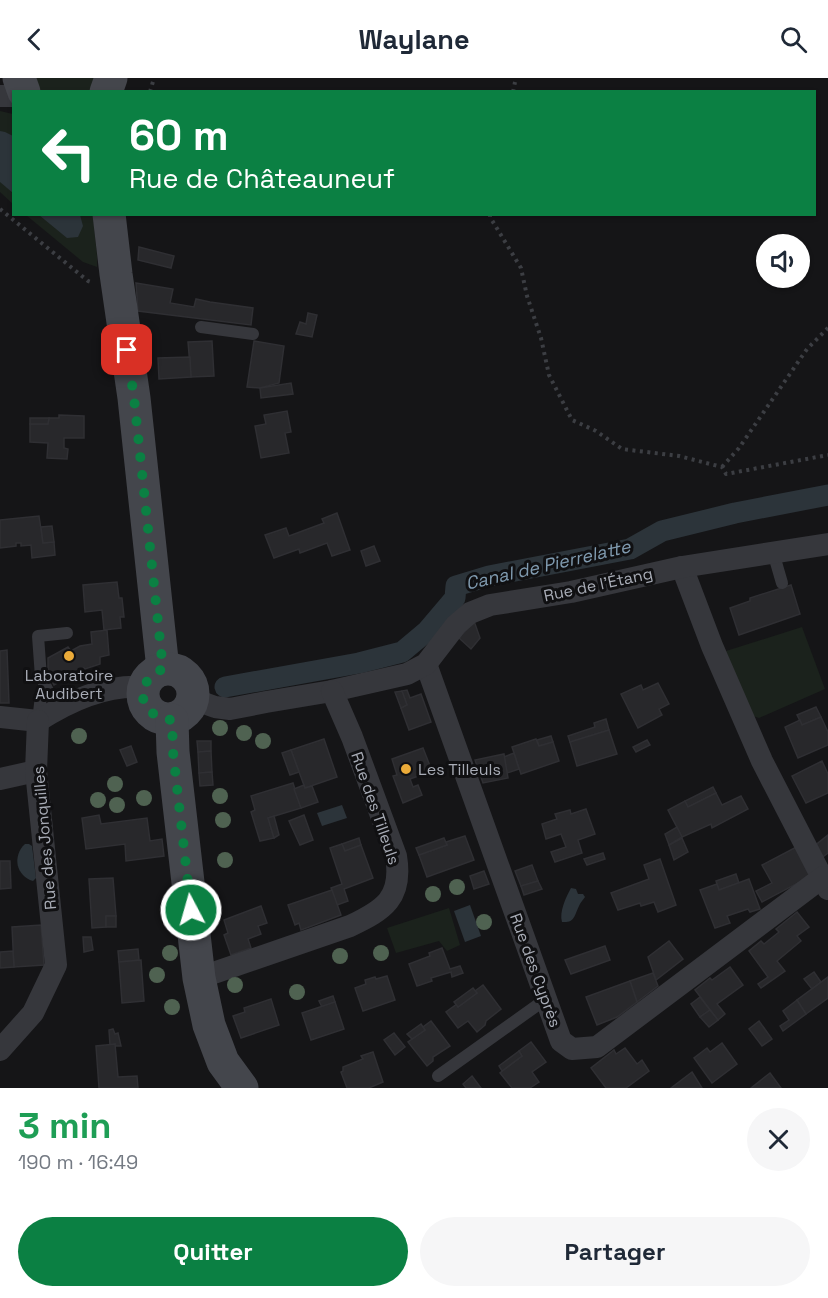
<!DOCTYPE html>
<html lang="fr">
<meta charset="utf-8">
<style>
:root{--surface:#fff;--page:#f6f6f7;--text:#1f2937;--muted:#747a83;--accent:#0b8043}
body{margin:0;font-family:"Space Grotesk",sans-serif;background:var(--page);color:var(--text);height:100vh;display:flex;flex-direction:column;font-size:22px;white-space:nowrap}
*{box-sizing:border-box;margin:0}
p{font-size:20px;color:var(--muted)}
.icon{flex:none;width:33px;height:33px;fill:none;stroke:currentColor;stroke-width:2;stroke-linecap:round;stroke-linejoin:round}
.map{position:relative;height:1010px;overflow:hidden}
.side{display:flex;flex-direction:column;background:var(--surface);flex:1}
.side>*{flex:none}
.banner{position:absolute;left:12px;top:12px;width:804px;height:126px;border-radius:0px;box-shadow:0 2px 4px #0004;background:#0b8043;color:#fff;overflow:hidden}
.buttons{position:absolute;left:756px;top:156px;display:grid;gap:12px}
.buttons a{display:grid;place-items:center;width:54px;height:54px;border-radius:50%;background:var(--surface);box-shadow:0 2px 4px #0004;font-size:30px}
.pin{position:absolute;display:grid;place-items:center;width:51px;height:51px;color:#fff;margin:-26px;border-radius:12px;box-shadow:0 3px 9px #0006}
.me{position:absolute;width:66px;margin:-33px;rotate:354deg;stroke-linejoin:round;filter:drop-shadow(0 0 4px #0008)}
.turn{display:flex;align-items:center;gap:21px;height:126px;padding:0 18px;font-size:27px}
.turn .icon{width:78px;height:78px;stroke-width:2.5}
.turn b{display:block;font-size:42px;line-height:51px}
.round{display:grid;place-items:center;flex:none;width:63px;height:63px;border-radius:32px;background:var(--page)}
.head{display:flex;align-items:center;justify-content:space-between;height:102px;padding:0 18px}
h1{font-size:36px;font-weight:700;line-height:45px;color:#1e9e55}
.cta{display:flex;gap:12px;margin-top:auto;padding:12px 18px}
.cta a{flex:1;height:69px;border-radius:36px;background:var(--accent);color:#fff;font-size:24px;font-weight:700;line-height:69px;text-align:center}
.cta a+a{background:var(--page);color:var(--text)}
header{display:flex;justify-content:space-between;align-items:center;height:78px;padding:0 18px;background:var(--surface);font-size:27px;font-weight:700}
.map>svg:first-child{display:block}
.green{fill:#1b221c}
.water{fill:#2c343a}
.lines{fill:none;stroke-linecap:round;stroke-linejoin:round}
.canal{stroke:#2c343a;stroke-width:21}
.building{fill:#28282b;stroke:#2f2f33;stroke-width:1.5}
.path{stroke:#3c3e43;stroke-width:4;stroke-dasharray:3 4.5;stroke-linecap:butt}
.lane{stroke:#36373c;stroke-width:12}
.street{stroke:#36373c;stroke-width:22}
.secondary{stroke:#44464c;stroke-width:33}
.tree{fill:#4f6251}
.route{stroke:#0b8043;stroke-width:10;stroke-dasharray:0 18}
.poi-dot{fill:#ebab39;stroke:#101012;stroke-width:2}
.labels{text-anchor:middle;stroke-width:6;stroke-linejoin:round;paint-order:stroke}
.street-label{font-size:16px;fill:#a8acb6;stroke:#101012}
.poi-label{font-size:16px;fill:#a8acb6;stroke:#101012}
.water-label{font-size:18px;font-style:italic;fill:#809bb0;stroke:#101012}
</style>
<header><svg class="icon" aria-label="back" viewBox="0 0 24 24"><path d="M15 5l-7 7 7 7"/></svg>Waylane<svg class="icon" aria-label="search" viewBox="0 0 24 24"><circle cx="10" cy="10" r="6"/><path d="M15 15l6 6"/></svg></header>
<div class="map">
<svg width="828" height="1010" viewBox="0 0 828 1010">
<rect width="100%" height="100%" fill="#151517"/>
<!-- green -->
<g class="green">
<polygon points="33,0 98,0 90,14 41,13"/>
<polygon points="0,33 13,36 13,126 0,114"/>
<polygon points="26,137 93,137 97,178 97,189 83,184"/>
<polygon points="802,549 825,611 759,640 750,637 726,573"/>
<polygon points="449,830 460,867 447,873 439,863 396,875 387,850"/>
</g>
<!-- water -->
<g class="water">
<polygon points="0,53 5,54 13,58 13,115 0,104"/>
<polygon points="39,137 80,137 83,148 78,159 67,160"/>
<polygon points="342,727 347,740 322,748 317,735"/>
<path d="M25,766H29L32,768L36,800L33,803C16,798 12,778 25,766Z"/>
<path d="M571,810L576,811L578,816H583L585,819C583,822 580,825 579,828C574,838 575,845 562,844C559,834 566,819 571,810Z"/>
<polygon points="470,827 481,858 465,864 454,833"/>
</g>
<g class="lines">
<!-- canal -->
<polyline class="canal" points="225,609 359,585 402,574 427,553 455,520 456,508 489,498 630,471 662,453 735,435 828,417"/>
</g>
<!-- building -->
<g class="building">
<polygon points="139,169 174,178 171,190 138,182"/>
<polygon points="136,205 173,211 170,225 194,229 196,221 210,224 253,230 251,247 138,233"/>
<polygon points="308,235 317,237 312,259 296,256 300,244 306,246"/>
<polygon points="212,263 214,298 191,299 188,264"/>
<polygon points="254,263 284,268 279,305 260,310 247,309"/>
<polygon points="190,279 191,299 159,301 158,280"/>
<polygon points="291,305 293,316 261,320 260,310"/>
<polygon points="287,333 291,354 285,355 289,375 261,380 255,348 266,346 264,337"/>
<polygon points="59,337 84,338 84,360 64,360 64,370 68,371 67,381 47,380 48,365 30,364 30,346 48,346 49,340 59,340"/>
<polygon points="30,340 49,340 48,346 30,346"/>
<polygon points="337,435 350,472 332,478 327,465 300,475 299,471 274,480 265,457 286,450 289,458 324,445 322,441"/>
<polygon points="39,438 43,465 54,464 55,477 32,480 31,467 21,468 21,465 16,465 16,468 0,470 0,442"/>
<polygon points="52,448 54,464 43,465 41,449"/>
<polygon points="374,468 380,483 366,488 361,473"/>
<polygon points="117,504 119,520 122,520 124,539 120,539 121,550 104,552 102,532 85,534 83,507"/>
<polygon points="791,507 800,536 739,557 730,530 750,523 750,520"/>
<polygon points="474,543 480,560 471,571 459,560"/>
<polygon points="107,552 109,577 100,579 100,586 85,591 84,590 54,607 48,596 48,580 68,569 71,573 80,568 92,566 91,554"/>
<polygon points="7,572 9,625 0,625 0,573"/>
<polygon points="658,605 669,626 659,631 662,637 638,650 621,616 641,607 643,612"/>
<polygon points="407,612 410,620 421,616 431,644 409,652 401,630 407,627 402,613"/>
<polygon points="402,613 407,627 401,630 395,614"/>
<polygon points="816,629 821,639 802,647 797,637"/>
<polygon points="821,639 828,654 828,667 798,680 785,649 800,642 802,647"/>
<polygon points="606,641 609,652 570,664 568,658 595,649 594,645"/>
<polygon points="609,652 617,676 577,688 570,664"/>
<polygon points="551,658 553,664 539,668 537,662"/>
<polygon points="324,661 337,699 305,710 291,672"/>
<polygon points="536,661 539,668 553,664 559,683 521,696 512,669"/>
<polygon points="647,662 650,667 636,674 633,669"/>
<polygon points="197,663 211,663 211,673 198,674"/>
<polygon points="131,668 137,684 127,688 120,672"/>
<polygon points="423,670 432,693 410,701 413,709 418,707 422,717 403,725 393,698 397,697 392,681"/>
<polygon points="291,672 299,694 290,697 282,675"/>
<polygon points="211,673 212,694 199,695 198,674"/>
<polygon points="514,675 519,691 507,695 504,679"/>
<polygon points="504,676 508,700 483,705 475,682"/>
<polygon points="822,683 828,696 828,715 806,725 792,698"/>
<polygon points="212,694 213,707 200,708 199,695"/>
<polygon points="293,705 301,730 268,740 274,760 260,763 251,734 255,732 251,718"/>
<polygon points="304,707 305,710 312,708 318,724 301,730 294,711"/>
<polygon points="713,709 716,715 688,729 685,723"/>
<polygon points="716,715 722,727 741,718 748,731 712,750 711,746 682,759 668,732 685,723 688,729"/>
<polygon points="586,731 595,756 578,762 582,775 555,784 551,774 566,769 561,756 546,761 542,746 557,741 555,736 570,732 571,736"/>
<polygon points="99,737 101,746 147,740 150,763 162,761 164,778 126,783 125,766 86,771 82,740"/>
<polygon points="304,737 313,762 300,767 289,743"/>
<polygon points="274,738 279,757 274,760 268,740"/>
<polygon points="677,749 682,759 669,767 665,756"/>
<polygon points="828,757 828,775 820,781 813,769"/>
<polygon points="465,758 474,782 427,799 419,777 447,767 446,764"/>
<polygon points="359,760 361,767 345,773 342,766"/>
<polygon points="444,760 447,767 419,777 416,770"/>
<polygon points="682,760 688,774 674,782 669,767"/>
<polygon points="342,766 345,773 361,767 373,800 344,811 348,823 337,827 331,810 342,806 330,770"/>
<polygon points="802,766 817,795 762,824 756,813 772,805 762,787"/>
<polygon points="603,775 605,781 587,787 584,781"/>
<polygon points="660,781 676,827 658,834 654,824 641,828 640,825 618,832 611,815 649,801 644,787"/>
<polygon points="0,783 10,783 11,810 0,811"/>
<polygon points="532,787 538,803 521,808 515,793"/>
<polygon points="484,793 489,806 474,811 470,798"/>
<polygon points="736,796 739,805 719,812 716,803"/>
<polygon points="113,800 116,838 106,838 106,849 92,850 89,801"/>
<polygon points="749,801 760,831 750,834 748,831 727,838 730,845 715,850 700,812 717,806 719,812"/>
<polygon points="538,803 542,811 524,817 521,808"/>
<polygon points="332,812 341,837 301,852 299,845 295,847 288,827"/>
<polygon points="261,828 267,845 258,848 261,856 248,861 251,870 231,877 224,857 228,855 224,842"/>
<polygon points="797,834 809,849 797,858 801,863 777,883 785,893 761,910 758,906 768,899 749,873 761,863 764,866 779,854 776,851"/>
<rect x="106" y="838" width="10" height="11"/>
<polygon points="41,847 44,887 14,889 12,849"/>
<polygon points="83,859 91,859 93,872 84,874"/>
<polygon points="669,863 683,881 656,902 648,879"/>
<polygon points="605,868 610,882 571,896 565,882"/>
<polygon points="442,870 450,891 460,888 463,895 452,899 451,894 431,900 432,903 417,908 409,886 430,878 429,875"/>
<polygon points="138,871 139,882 119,884 118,873"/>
<polygon points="13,873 14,889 0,890 0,874"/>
<polygon points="141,882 144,923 122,925 119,884"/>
<polygon points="730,889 743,907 717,926 725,936 718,942 695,912 710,900 712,902"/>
<polygon points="814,894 821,904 812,911 804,901"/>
<polygon points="653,895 658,908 637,924 630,903"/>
<polygon points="387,898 395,922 363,933 355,910 366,906 365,902 375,899 376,901"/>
<polygon points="828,899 828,920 806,936 797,922"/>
<polygon points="630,903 637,924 617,939 597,947 586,919"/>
<polygon points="483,907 501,931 486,943 485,947 477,954 468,943 458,950 446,934 457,926 458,929 477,915 475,913"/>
<polygon points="473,910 477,915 458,929 454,924"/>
<polygon points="333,918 335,924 322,929 319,923"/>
<polygon points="700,919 710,932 700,939 691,926"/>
<polygon points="271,921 279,947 241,960 233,938 245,934 244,930"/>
<polygon points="797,922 806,936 783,953 780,948 789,942 783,933"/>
<polygon points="335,924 344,951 311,962 302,935"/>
<polygon points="710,932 718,942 709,949 700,939"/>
<polygon points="431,943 450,968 433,979 433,983 427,988 408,964 425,952 423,949"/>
<polygon points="759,943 772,961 762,968 749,951"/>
<polygon points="421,946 425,952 412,961 407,956"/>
<polygon points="113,951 115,956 118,955 121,968 115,968 115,966 110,967 109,952"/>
<polygon points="394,955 405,969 395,977 384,962"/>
<polygon points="531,964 546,984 532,994 539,1004 530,1010 512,1010 500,995 522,978 519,973"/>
<polygon points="722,965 737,986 712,1005 694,980 707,970 710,974"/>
<polygon points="115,966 118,999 137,998 138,1010 99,1010 96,968"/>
<polygon points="625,970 637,986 642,982 649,993 626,1010 606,1010 591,990 614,972 616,976"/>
<polygon points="519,973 522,978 502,993 499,988"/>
<polygon points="373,974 383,1004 369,1010 347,1010 341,994 343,993 343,989 363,981 361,978"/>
<polygon points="692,994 702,1010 671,1010"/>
<polygon points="770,995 781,1010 751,1010"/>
<polygon points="472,998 481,1010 466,1010 463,1006"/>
</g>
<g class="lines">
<!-- path -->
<g class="path">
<polyline points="150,14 154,0"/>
<polyline points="513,14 515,4"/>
<polyline points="0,131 88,203 91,204"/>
<polyline points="490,136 490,139 521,190 527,218 541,260 549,297 572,342 596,353 622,371 679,378 722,389 726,396 828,377"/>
<polyline points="722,389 739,370 807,271 828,250"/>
</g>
<!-- lane -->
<g class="lane">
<polyline points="201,249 253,256"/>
<polyline points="773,474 782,505"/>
<polyline points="38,643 41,618 48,613 41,599 38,558 67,555"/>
<polyline points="438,998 546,921"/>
</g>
<!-- street -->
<g class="street">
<polyline points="0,18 14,18"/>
<polyline points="682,489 712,568 762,683 828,811"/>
<polyline points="426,586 561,963 572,971 597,969 823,799"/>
<polyline points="193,621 215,629 230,631 266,624 332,613 407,596 426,586 456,547 470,535 490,527 571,514 682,489 828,466"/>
<polyline points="0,639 38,643"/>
<path d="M38,643C69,623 107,606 144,609"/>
<polyline points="0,701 36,693"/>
<path d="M199,900L350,848C384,832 403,820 396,778L352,659L332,613"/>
<polyline points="0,972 33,935 56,887 36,693 38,643"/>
</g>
<!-- secondary -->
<g class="secondary">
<polyline points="19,0 24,14"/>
<polyline points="106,14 111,0"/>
<polyline points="109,136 116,196 134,320 163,591"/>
<circle cx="168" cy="616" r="25"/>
<polyline points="172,642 173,674 199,900 209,947 223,984 242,1010"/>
</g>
</g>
<!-- trees -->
<g class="tree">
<circle cx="220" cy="650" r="8"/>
<circle cx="244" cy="655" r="8"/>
<circle cx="79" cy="658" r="8"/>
<circle cx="263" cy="663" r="8"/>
<circle cx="115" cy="706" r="8"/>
<circle cx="220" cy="718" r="8"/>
<circle cx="144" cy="720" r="8"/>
<circle cx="98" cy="722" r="8"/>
<circle cx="117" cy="727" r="8"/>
<circle cx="223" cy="742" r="8"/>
<circle cx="225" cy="782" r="8"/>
<circle cx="457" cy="809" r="8"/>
<circle cx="433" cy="816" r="8"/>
<circle cx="484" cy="844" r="8"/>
<circle cx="170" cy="875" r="8"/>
<circle cx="381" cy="875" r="8"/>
<circle cx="340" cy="878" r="8"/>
<circle cx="157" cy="897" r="8"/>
<circle cx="235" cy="907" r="8"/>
<circle cx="297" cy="914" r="8"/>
<circle cx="172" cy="929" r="8"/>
</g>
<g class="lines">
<!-- route -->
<path class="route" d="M127,272L134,320L163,591C132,604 138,639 172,642L173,674L191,832"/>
</g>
<!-- markers -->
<g class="poi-dot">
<circle cx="69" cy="578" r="6"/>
<circle cx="406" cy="691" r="6"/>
</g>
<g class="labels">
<!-- street labels -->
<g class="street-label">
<text transform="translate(598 506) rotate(-12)" y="6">Rue de l'Étang</text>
<text transform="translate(376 730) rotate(71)" y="6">Rue des Tilleuls</text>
<text transform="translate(44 760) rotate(-95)" y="6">Rue des Jonquilles</text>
<text transform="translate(536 892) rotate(70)" y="6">Rue des Cyprès</text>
</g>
<!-- poi labels -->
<g class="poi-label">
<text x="69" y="603">Laboratoire<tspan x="69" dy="18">Audibert</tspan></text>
<text x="418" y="697" text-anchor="start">Les Tilleuls</text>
</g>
<!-- water labels -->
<g class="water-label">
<text transform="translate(548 487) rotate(-13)" y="6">Canal de Pierrelatte</text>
</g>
</g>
</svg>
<div class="buttons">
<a><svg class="icon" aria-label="sound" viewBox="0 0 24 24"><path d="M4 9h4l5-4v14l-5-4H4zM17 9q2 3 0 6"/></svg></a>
</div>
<div class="pin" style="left:127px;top:272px;background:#d93025"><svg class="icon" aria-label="arrive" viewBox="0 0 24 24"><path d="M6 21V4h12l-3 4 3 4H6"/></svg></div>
<svg class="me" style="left:191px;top:832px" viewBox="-20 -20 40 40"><circle r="17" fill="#0b8043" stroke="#fff" stroke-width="3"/><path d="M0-11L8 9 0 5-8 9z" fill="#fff"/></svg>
<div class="banner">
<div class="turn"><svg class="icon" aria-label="left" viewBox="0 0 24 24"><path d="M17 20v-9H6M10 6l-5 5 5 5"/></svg><div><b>60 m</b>Rue de Châteauneuf</div></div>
</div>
</div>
<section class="side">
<div class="head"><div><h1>3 min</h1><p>190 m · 16:49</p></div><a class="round"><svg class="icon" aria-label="close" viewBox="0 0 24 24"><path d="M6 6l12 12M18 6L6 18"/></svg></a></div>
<div class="cta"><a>Quitter</a><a>Partager</a></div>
</section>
